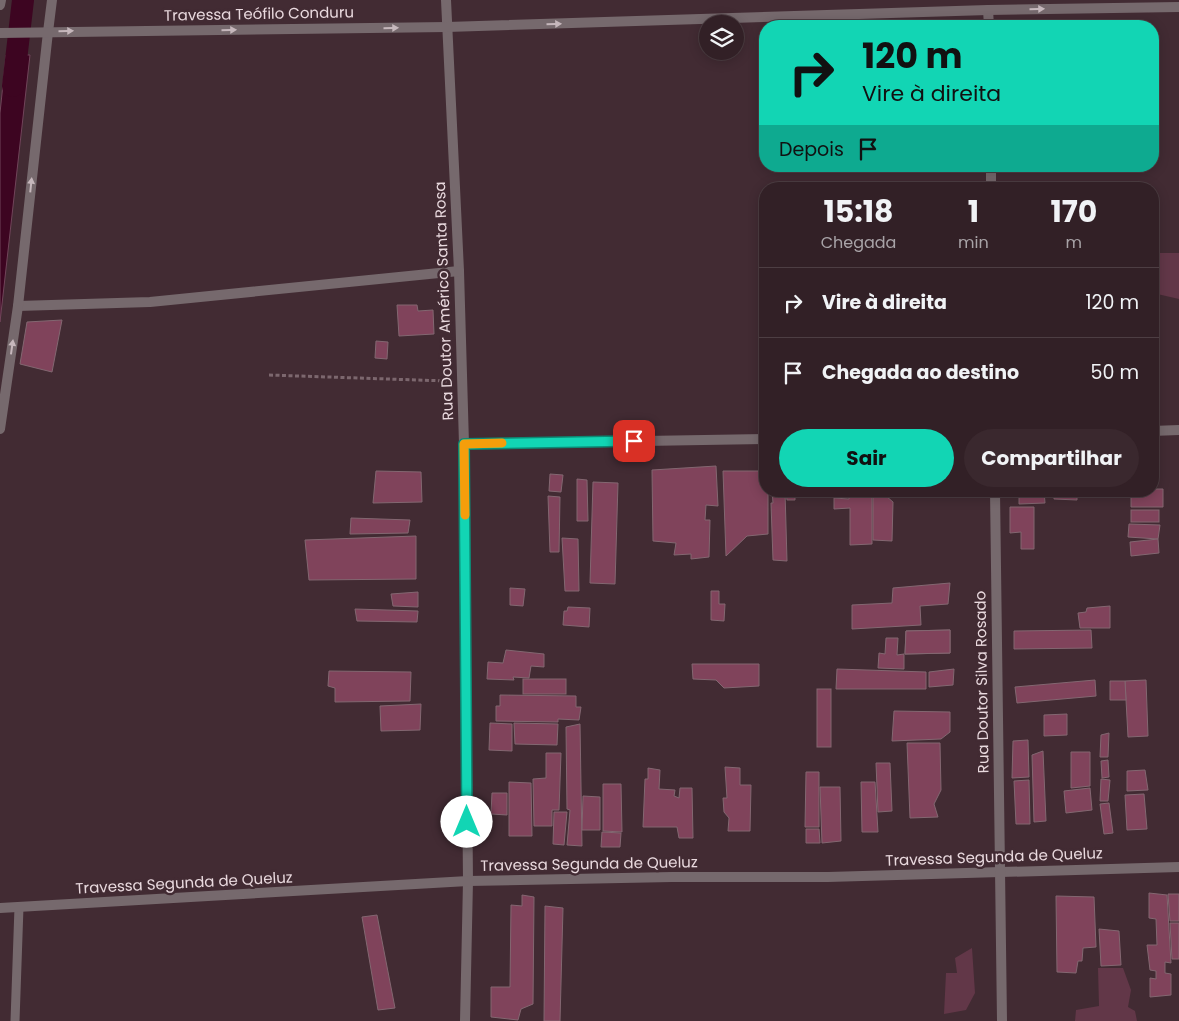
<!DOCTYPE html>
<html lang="pt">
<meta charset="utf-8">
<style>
:root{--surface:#322026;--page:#3a282e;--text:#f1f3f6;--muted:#a8a3a7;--line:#4d3e43;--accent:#12d5b4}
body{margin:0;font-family:Poppins,sans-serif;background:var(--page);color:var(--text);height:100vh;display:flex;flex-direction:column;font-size:19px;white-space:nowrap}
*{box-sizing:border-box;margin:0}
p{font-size:16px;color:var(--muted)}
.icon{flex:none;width:28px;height:28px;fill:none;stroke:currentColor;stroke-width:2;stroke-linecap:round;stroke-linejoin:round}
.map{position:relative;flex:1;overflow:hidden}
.side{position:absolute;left:759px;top:182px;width:400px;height:315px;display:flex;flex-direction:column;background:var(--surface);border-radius:20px;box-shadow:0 2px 12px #0003,0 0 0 1px var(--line)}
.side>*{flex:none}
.top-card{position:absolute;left:759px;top:20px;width:400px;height:152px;border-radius:20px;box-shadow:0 2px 12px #0003,0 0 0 1px var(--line);background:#12d5b4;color:#111;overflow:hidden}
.fabs{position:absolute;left:699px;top:15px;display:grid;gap:10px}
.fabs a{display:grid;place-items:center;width:45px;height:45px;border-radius:50%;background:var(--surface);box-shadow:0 2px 12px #0003,0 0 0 1px var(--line);font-size:25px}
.pin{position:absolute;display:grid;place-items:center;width:42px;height:42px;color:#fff;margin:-21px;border-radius:10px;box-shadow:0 2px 8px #0006}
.me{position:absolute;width:55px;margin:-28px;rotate:0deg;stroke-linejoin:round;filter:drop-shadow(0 0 4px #0008)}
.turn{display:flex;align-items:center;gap:18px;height:105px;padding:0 20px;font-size:22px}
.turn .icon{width:65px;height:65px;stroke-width:2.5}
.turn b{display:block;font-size:35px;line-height:42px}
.then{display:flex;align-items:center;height:48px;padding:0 20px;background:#0003;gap:10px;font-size:19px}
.eta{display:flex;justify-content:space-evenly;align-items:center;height:85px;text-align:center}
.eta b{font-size:30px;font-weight:700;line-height:35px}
.button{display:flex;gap:10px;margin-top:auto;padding:10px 20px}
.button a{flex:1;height:58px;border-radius:30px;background:var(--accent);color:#111;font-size:20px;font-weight:700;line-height:58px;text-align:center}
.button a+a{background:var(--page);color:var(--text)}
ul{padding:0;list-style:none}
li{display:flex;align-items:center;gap:15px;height:70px;padding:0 20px;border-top:1px solid var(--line)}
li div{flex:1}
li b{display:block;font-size:19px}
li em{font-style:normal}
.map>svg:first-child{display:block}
.green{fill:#623748}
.water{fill:#3d0521;stroke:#71455a}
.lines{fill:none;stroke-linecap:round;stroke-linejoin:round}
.canal{stroke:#3d0521;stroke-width:22}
.building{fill:#80435b;stroke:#836771}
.path{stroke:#7c676e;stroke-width:3;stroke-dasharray:4 2.5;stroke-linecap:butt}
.service{stroke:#76696d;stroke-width:9}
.minor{stroke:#76696d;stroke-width:10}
.tertiary{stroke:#76696d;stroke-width:10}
.oneway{fill:#c6b7bc}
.route-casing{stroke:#0c8a75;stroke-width:12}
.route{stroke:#12d5b4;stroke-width:9}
.slow{stroke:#f59e0b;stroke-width:9}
.labels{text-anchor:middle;stroke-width:5;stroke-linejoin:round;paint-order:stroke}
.street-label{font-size:15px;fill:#e9d9de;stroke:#422b33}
</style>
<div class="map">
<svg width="1179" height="1021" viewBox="0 0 1179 1021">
<rect width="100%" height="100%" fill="#422b33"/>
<!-- green -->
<g class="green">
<polygon points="1153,253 1179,253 1179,299 1153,293"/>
<polygon points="972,948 975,993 966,1010 944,1014 946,973 957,973 955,958"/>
<polygon points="1098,968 1123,968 1131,990 1128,1007 1135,1011 1137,1021 1075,1021 1076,1010 1099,1006"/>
</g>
<!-- water -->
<polygon class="water" points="6,55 30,55 0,322 0,113"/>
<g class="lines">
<!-- canal -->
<polyline class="canal" points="13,86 23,0"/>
</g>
<!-- building -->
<g class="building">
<polygon points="397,305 417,305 418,311 433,310 434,334 399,336"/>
<polygon points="62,320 52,372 20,364 27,322"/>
<polygon points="376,341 388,342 387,359 375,358"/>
<polygon points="716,466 718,506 706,505 705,520 710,520 709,557 691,559 691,554 674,555 676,543 653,541 652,470"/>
<polygon points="376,471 421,472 422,502 373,503"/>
<polygon points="723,471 765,471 765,491 768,491 768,534 747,536 726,556"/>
<polygon points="550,474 563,475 561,492 549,491"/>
<polygon points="577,479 587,480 588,521 577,521"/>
<polygon points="593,482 618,483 615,584 590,583"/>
<polygon points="1152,489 1163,489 1163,507 1131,507 1131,491 1152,491"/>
<polygon points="772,491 785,491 787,561 773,560 771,503 773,503"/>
<polygon points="786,491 795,491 795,500 787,500"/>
<polygon points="849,491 872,491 872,544 850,545 850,508 834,509 834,498 849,499"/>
<polygon points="873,491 886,491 886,496 893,502 892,541 873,540"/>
<polygon points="1019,491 1044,491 1045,503 1019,504"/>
<polygon points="1054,491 1077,491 1077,500 1054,499"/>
<polygon points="548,496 560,497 559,552 550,552"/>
<polygon points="1010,507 1034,507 1034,549 1021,549 1021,532 1010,533"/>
<rect x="1131" y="510" width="28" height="12"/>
<polygon points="351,518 410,520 408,533 350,534"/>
<polygon points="1129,524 1160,525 1158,539 1128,537"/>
<polygon points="416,536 416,579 309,580 305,540"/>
<polygon points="562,538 578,539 579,591 565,591"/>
<polygon points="1158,539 1159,553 1131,556 1130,542"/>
<polygon points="950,583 948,604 920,606 921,625 852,629 852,605 892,603 893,588"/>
<polygon points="510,588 525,589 523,606 510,605"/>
<polygon points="711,591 719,591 719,604 725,604 724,621 711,620"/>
<polygon points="418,592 418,607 393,606 391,594"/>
<polygon points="1110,606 1110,628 1080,628 1078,613 1086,612 1087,608"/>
<polygon points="568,607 590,608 589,627 563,625 564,611 567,611"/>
<polygon points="355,609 418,611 417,622 357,621"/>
<polygon points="950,630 950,653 905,654 906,631"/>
<polygon points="950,630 950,653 905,654 906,631"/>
<polygon points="1091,630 1092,648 1014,649 1014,631"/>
<polygon points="886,638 898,638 897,655 904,654 904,669 878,668 879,653 885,654"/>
<polygon points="506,650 544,654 544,667 531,666 529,678 513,677 514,680 487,679 488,662 503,663"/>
<polygon points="692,664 759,664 759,686 724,688 716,680 693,679"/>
<polygon points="837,669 926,672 926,689 836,689"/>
<polygon points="954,669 953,685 929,687 929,672"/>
<polygon points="329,671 411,672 410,701 335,702 335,688 328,686"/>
<rect x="523" y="679" width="43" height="15"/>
<polygon points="1095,680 1096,696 1017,703 1015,687"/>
<polygon points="1146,680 1148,736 1128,737 1125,681"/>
<polygon points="1110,681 1125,681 1126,700 1110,700"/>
<rect x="817" y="689" width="14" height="58"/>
<polygon points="500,695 576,696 576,707 581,707 579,720 558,719 558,722 496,721 496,706 500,706"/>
<polygon points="421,704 420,730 381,731 380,706"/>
<polygon points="894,711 950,712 950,732 941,739 892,741"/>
<polygon points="1067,714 1067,735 1044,736 1044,715"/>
<polygon points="490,723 512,724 512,751 489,750"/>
<polygon points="514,723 558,724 557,745 515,744"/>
<polygon points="580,724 582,846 567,845 570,810 567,809 566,727"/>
<polygon points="1109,733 1108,757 1100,757 1101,735"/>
<polygon points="1028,740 1029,777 1012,778 1013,741"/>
<polygon points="907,743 940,743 941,790 934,804 938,817 910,818"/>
<polygon points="1043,751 1046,821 1034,822 1032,755"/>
<polygon points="1071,752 1090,752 1090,786 1071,788"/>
<polygon points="546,753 561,753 559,810 552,810 552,826 534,826 533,779 546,778"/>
<polygon points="1108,760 1109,777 1102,778 1101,761"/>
<polygon points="876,763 890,763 892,811 878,812"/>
<polygon points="725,767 740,768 740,785 751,785 750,831 728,831 729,818 724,812 723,798 727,798"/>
<polygon points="648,768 660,770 659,789 675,790 674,796 679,798 680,788 692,788 693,838 679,838 677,827 643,827 645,779 648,779"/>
<polygon points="1145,770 1148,790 1127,791 1127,771"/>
<polygon points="806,772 819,772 819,827 805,827"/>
<polygon points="1101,779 1110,780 1108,801 1100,801"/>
<polygon points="1029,780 1030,824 1016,824 1014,781"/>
<polygon points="509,782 531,783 532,836 509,836"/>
<polygon points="861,782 875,782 878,832 862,832"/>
<polygon points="603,784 621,784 622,832 603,831"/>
<polygon points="820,787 840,787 841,841 822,843"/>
<polygon points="1090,788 1092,810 1066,813 1064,791"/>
<polygon points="492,793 507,793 507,815 491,814"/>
<polygon points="1144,794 1147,829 1127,830 1125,795"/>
<polygon points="583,796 600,797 600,830 582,830"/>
<polygon points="1109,803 1113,833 1104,834 1100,804"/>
<polygon points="554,812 567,812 564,845 553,844"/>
<polygon points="806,829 819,829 820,843 806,843"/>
<polygon points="602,832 621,833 620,847 601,847"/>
<polygon points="1149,893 1167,895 1171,963 1165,962 1165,973 1171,974 1171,995 1150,997 1150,978 1156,979 1156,971 1150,970 1147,945 1157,945 1156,919 1149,918"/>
<polygon points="1168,894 1179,894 1179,921 1170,921"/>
<polygon points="522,895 534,897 533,1004 521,1009 518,1020 491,1017 491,987 510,987 511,905 522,906"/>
<polygon points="1056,896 1094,897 1096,947 1083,948 1082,961 1078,961 1076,973 1057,972"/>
<polygon points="545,906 563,908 560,1021 544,1021"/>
<polygon points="377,915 395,1008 378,1010 362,917"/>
<polygon points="1170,923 1179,923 1179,959 1172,959"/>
<polygon points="1099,929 1119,931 1121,965 1101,966"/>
</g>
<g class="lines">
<!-- path -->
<polyline class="path" points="269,375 447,381"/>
<!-- service -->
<polyline class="service" points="15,1021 19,907"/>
<!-- minor -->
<g class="minor">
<polyline points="446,0 459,271 464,444 468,881 465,1021"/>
<polyline points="18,306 150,302 459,271"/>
<polyline points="0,429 18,306 48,32"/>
<polyline points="464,444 765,439"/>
<polyline points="0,908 468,881 672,877 828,877 1179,867"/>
</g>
<!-- tertiary -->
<g class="tertiary">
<polyline points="0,5 1,0"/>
<polyline points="988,10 989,26"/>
<polyline points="48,32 52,0"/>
<polyline points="0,33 447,27 988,10 1179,7"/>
<polyline points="991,166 991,189"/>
<polyline points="1152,431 1179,430"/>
<polyline points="995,491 1002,1021"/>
</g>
</g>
<!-- one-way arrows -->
<defs><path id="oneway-solid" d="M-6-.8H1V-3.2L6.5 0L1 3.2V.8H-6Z" transform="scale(1.25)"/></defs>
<g class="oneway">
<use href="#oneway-solid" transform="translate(1037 9) rotate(-1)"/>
<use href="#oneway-solid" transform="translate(554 24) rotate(-2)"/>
<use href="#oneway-solid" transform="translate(391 28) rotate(-1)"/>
<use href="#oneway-solid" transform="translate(229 30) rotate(-1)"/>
<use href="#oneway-solid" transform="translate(66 31) rotate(-1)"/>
<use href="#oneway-solid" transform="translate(31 185) rotate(-84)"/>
<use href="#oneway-solid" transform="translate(12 347) rotate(-82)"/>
</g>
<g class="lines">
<!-- route casing -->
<g class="route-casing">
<polyline id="route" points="467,822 464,444 634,441"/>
</g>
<!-- route -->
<use href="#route" class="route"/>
<!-- slow -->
<polyline class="slow" points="465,515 464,444 502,443"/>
</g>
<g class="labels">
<!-- street labels -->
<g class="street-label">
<text transform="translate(259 14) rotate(-1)" y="5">Travessa Teófilo Conduru</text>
<text transform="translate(444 301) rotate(-92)" y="5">Rua Doutor Américo Santa Rosa</text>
<text transform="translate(982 682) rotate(-91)" y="5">Rua Doutor Silva Rosado</text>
<text transform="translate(994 857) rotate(-2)" y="5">Travessa Segunda de Queluz</text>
<text transform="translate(589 864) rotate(-1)" y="5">Travessa Segunda de Queluz</text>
<text transform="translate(184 883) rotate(-3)" y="5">Travessa Segunda de Queluz</text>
</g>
</g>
</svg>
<div class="fabs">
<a><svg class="icon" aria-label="layers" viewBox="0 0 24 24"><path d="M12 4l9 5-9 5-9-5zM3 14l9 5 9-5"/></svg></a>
</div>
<div class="pin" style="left:634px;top:441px;background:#d93025"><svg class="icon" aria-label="arrive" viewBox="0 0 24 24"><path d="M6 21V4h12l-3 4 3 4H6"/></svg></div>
<svg class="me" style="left:467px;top:822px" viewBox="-20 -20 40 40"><circle r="19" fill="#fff"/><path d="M0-13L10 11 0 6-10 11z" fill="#12d5b4"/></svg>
<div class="top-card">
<div class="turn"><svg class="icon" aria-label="right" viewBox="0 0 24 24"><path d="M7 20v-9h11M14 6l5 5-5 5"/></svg><div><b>120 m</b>Vire à direita</div></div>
<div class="then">Depois<svg class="icon" aria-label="arrive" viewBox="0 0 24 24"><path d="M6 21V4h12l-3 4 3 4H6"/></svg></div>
</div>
<section class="side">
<div class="eta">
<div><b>15:18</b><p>Chegada</p></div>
<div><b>1</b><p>min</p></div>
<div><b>170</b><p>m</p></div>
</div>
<ul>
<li><svg class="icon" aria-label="right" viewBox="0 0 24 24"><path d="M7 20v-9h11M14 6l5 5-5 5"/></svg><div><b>Vire à direita</b></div><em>120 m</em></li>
<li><svg class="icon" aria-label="arrive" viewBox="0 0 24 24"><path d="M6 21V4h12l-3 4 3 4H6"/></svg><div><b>Chegada ao destino</b></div><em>50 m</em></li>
</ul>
<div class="button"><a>Sair</a><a>Compartilhar</a></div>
</section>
</div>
